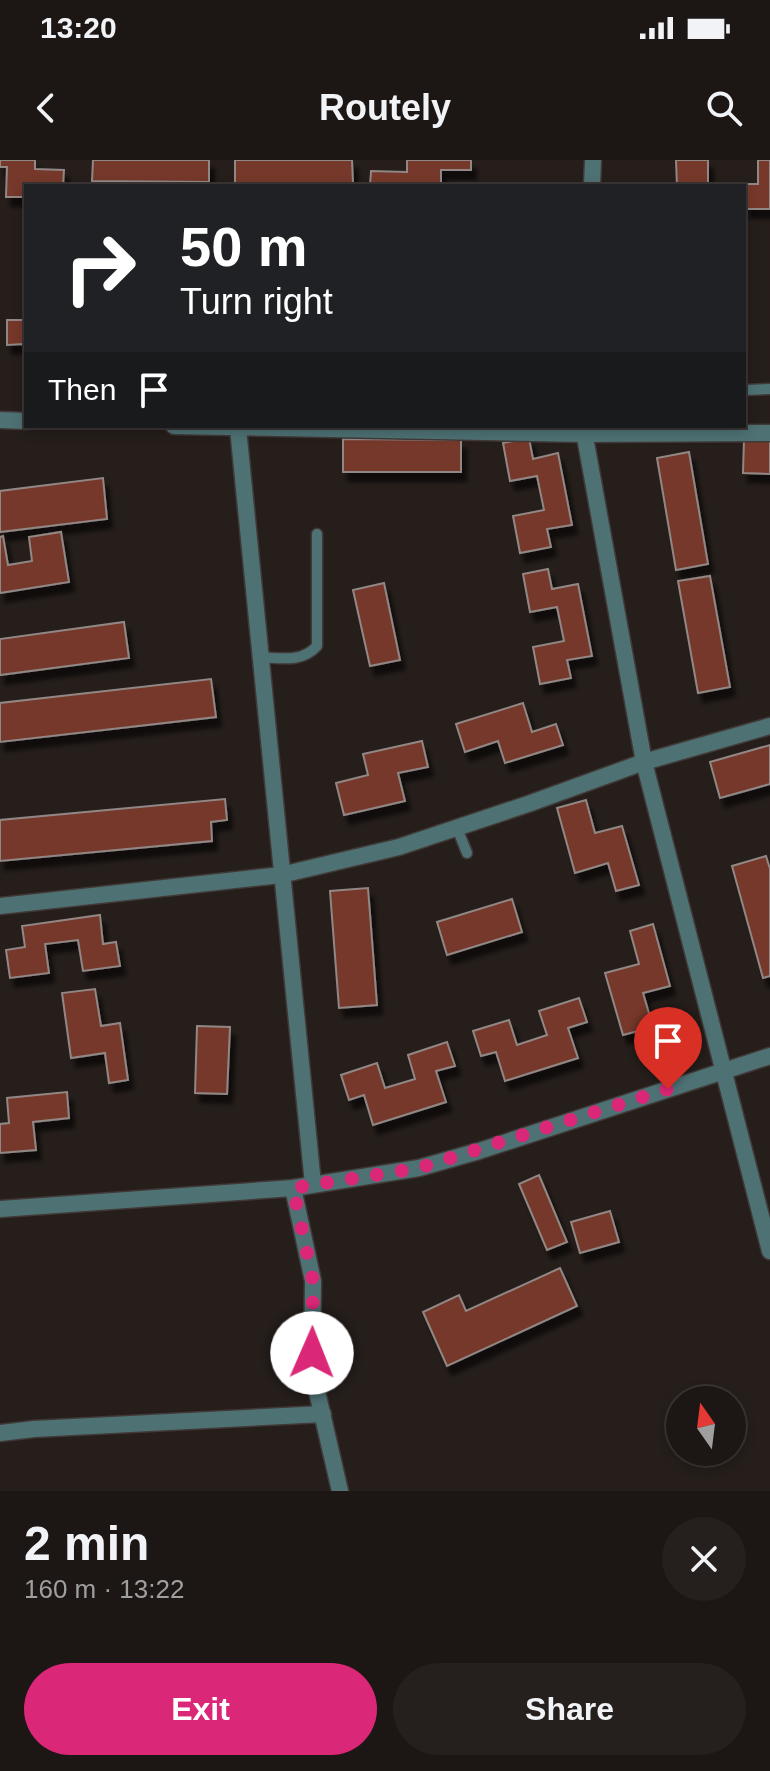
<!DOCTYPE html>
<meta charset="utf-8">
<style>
:root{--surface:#1c1614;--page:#251f1d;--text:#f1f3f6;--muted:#a09fa0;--line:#3a3534;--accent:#db2777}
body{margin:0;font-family:Helvetica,sans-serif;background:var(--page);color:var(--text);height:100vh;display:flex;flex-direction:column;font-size:30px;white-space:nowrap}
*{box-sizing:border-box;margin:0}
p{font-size:26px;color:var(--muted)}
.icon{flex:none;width:44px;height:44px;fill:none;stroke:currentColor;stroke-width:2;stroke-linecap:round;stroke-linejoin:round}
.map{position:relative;height:1331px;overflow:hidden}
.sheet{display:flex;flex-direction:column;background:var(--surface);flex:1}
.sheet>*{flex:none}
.hud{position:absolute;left:24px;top:24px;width:722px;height:244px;border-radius:0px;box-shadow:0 4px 12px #0003,0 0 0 2px var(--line);background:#202124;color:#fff;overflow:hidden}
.needle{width:52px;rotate:346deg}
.controls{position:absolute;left:666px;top:1226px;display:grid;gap:16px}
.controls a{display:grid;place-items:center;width:80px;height:80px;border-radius:50%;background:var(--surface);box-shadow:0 4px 12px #0003,0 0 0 2px var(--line);font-size:40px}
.pin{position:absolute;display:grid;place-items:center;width:68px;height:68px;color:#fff;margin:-82px -34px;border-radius:50% 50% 50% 0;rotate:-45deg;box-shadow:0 0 8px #0007}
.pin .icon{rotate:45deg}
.me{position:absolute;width:88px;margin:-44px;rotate:1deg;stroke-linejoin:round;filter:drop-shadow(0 0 6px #0008)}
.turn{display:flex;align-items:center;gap:28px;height:168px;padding:0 24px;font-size:36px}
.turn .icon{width:104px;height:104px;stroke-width:2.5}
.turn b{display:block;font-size:56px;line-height:68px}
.then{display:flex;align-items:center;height:76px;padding:0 24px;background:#0003;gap:16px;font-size:30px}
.round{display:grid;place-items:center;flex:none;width:84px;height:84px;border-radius:42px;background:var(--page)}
.overview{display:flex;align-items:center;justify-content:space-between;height:136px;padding:0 24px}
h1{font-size:48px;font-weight:800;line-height:60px}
.action{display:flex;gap:16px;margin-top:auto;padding:16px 24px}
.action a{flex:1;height:92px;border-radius:48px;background:var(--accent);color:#fff;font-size:32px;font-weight:800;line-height:92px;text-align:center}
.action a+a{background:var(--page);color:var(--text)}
.status{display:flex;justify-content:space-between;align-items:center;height:56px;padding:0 40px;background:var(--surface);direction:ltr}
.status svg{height:22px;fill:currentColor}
header{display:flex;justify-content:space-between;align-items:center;height:104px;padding:0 24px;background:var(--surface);font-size:36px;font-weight:800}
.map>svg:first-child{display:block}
.building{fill:#75372b;stroke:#918784;stroke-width:2;filter:url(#shadow)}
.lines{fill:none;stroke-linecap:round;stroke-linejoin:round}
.lane-casing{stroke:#403936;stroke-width:13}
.street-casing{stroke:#403936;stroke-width:19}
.lane{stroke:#4e7174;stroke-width:10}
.street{stroke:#4e7174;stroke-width:16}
.route{stroke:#db2777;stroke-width:14;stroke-dasharray:0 25.2}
</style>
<div class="status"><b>13:20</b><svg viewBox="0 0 49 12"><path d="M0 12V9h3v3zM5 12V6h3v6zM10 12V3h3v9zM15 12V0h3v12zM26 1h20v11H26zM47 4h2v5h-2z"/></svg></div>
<header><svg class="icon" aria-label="back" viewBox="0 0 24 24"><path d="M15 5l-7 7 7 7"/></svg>Routely<svg class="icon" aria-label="search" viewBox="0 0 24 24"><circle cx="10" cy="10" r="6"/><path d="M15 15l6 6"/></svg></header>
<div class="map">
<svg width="770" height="1331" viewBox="0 0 770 1331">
<defs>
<filter id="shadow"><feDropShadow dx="5" dy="9" stdDeviation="2" flood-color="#0009"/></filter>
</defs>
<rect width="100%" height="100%" fill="#251e1b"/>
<!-- building -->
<g class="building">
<polygon points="0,0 35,0 35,9 64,10 63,26 26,26 26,37 6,37 7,7 0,7"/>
<polygon points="93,0 209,0 209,22 92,21"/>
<polygon points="235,0 352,0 353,23 235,25"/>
<polygon points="407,0 471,0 471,10 441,10 441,26 370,26 371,11 407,12"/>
<polygon points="676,0 708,0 708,26 677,26"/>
<polygon points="758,0 770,0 770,49 744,49 744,26 738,26 738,24 758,24"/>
<polygon points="7,160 26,160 26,215 23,215 23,184 7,185"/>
<polygon points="529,278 533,299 558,293 572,365 547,369 551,387 520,393 513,356 544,350 537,316 510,321 503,283"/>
<polygon points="343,279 461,280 461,312 343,312"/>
<polygon points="744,279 770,280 770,314 743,313"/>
<polygon points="689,292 708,404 676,410 657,298"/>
<polygon points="103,318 107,359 0,372 0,331"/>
<polygon points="61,372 69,422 0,433 0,377 3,376 8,405 32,401 29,377"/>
<polygon points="548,409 552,429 578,424 592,496 567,500 571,518 540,524 533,487 564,481 557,447 530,452 523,414"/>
<polygon points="710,416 730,527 698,533 678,421"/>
<polygon points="384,423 400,500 370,506 353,430"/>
<polygon points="124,462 129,498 0,515 0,479"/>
<polygon points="211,519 216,557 0,582 0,543"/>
<polygon points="523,543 532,572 556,564 563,585 505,603 498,581 465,592 456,564"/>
<polygon points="422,581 428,607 398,613 405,641 344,655 336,623 368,615 363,594"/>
<polygon points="770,585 770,624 720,638 710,602"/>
<polygon points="225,639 227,660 211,662 212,681 0,701 0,660"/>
<polygon points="586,640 595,673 622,666 639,725 616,731 608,703 575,713 557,648"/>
<polygon points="766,696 770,709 770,816 763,818 732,706"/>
<polygon points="368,728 377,845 339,848 330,731"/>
<polygon points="512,739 522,772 447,795 437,762"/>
<polygon points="100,755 103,784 116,782 120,806 83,811 78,780 45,784 49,813 10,818 6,790 25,787 22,766"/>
<polygon points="653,764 670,826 643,833 653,867 623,875 605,813 639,804 630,771"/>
<polygon points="95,829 101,866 120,863 128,920 109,923 105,893 71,898 62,833"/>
<polygon points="579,838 587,862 568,868 578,898 505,921 496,892 481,896 473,871 509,860 517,885 547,875 539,851"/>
<polygon points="197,866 230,867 227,934 195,933"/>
<polygon points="447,882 455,906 436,911 446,942 373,965 364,935 349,940 341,915 377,903 385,928 415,919 408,895"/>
<polygon points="67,932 69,958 33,962 36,990 0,993 0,964 9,963 7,938"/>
<polygon points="539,1015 567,1082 547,1090 519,1024"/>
<polygon points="610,1051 619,1082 580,1093 571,1062"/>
<polygon points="560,1108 577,1146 447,1206 423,1152 459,1135 466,1151"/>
</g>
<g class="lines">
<!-- lane casing -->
<g class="lane-casing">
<g id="lane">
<polyline points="746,230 770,229"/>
<path d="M260,497C280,498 302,503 317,486V374"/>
<polyline points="457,668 467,693"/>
</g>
</g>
<!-- street casing -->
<g class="street-casing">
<g id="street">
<polyline points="592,26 593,0"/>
<polyline points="0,260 26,261"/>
<polyline points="174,266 583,274 770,273"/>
<polyline points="583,266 644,602 770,1091"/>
<polyline points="238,268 313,1024"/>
<polyline points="0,746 281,715 399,687 528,644 644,602 770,566"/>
<polyline points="293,1028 313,1121 312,1210 340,1331"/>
<polyline points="0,1049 293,1028 419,1008 479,991 770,896"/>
<polyline points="0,1273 34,1269 323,1254"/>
</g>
</g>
<!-- lane -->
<use href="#lane" class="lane"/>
<!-- street -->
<use href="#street" class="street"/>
</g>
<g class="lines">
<!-- route -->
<polyline class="route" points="312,1193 313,1121 293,1028 419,1008 668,929"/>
</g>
</svg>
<div class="controls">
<a><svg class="needle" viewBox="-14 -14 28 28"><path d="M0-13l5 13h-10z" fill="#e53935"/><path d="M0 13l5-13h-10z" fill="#a09fa0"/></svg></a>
</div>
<div class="pin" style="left:668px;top:929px;background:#d93025"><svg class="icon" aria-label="arrive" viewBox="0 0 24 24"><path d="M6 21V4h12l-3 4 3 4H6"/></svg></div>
<svg class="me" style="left:312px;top:1193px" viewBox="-20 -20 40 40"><circle r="19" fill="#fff"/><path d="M0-13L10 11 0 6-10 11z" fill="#db2777"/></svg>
<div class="hud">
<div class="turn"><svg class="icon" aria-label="right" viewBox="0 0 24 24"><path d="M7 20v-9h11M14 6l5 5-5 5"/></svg><div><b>50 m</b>Turn right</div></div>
<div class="then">Then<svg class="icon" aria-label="arrive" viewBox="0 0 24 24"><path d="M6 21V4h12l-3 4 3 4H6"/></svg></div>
</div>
</div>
<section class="sheet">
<div class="overview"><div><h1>2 min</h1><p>160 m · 13:22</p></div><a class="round"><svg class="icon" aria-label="close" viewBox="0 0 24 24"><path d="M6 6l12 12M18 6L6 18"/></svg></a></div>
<div class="action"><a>Exit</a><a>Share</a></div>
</section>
